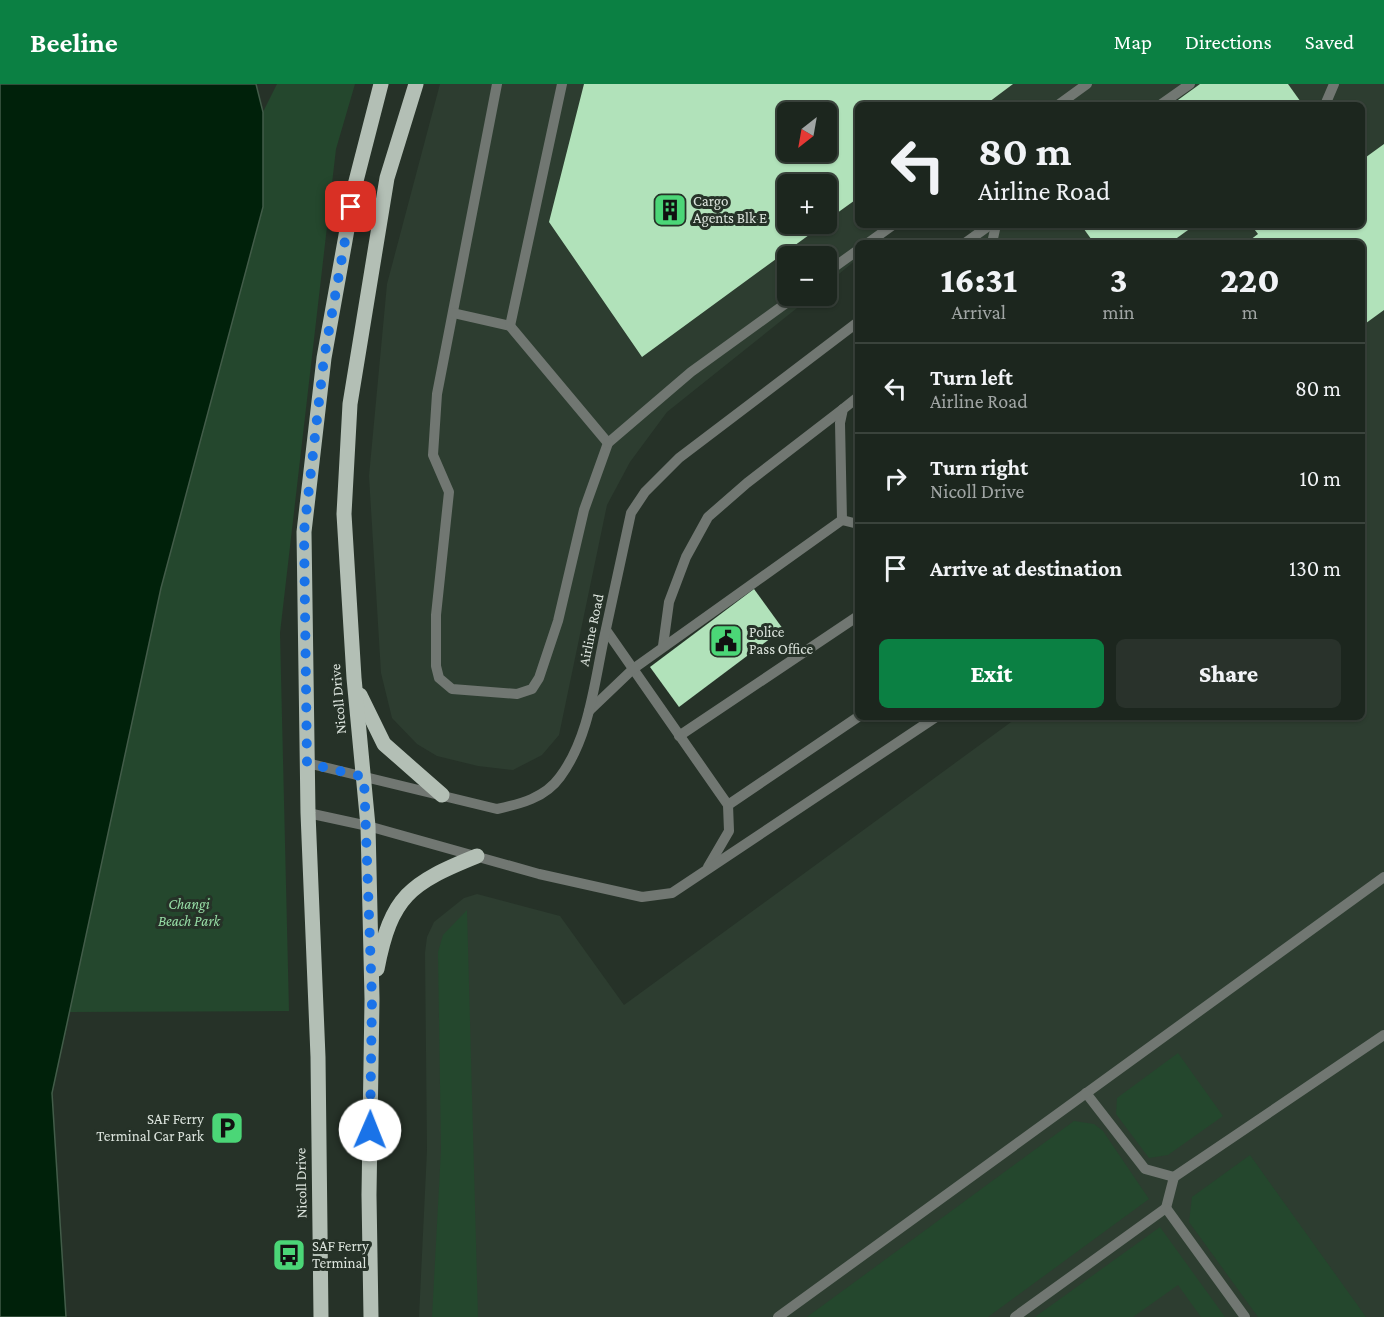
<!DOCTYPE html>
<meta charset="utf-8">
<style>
:root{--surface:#1c261e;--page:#29322b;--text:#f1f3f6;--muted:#a0a5a4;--line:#3a433c;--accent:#0b8043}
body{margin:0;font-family:"Crimson Pro",serif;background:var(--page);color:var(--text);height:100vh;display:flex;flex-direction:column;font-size:22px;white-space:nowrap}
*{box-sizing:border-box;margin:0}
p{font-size:20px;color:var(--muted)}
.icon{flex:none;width:33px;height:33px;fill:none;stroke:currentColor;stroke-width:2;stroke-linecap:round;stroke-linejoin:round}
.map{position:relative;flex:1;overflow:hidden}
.details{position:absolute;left:855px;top:156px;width:510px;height:480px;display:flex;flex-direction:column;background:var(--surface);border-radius:9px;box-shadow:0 2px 4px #0004,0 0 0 2px var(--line)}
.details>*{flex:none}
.banner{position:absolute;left:855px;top:18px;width:510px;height:126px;border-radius:9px;box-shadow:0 2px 4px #0004,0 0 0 2px var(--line);background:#1c261e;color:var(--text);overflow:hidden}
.needle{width:39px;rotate:211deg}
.buttons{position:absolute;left:777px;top:18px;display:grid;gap:12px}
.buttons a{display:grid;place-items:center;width:60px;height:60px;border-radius:9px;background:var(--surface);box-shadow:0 2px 4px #0004,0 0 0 2px var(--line);font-size:30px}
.pin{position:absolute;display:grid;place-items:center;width:51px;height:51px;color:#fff;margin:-26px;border-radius:12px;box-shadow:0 3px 9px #0006}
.me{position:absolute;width:66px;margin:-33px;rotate:1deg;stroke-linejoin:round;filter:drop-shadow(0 0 4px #0008)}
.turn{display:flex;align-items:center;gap:21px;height:126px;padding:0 24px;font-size:27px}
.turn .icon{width:78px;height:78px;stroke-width:2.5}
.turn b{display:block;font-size:42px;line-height:51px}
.eta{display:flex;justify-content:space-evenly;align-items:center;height:102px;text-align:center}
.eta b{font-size:36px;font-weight:800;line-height:42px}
.cta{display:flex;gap:12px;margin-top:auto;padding:12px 24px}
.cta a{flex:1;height:69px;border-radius:9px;background:var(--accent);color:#fff;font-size:24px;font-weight:800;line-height:69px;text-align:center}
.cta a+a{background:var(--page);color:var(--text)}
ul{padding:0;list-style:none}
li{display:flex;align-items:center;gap:18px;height:90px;padding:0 24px;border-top:2px solid var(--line)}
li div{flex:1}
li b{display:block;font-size:22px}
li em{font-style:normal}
header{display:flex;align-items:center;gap:36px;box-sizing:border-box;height:84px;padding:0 30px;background:var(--accent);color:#fff}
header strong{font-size:28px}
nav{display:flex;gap:33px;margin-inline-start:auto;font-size:21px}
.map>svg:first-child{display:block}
.built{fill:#2d3d30;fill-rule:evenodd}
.green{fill:#24472d}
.water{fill:#00210a;stroke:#425c49;stroke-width:1.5}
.building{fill:#b1e2ba;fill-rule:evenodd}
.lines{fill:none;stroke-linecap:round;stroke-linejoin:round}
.lane{stroke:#717772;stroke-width:10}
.primary{stroke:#b3bfb5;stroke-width:15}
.route{stroke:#1a73e8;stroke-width:10;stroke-dasharray:0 18}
.labels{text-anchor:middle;stroke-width:6;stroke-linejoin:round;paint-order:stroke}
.poi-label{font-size:15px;fill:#dce4dd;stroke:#263228;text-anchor:start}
.street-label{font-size:15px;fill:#dce4dd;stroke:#263228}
.park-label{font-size:15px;font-style:italic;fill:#97dda6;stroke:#263228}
</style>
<header>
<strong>Beeline</strong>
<nav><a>Map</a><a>Directions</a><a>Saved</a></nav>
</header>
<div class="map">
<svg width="1384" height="1233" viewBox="0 0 1384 1233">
<rect width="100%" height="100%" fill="#263228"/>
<!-- built -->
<path class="built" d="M440,0H1384V1233H419L427,1066L425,869L427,853L434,838L464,814L477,810L560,832L624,921L1018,633H1362V159H979L965,141H1362V21H858V141H899L877,159H858V174L827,200L826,172H788V212H812L667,328L630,378L607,421L559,651L542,671L513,686L478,682L437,672L417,660L392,634L381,589L369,392L387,200ZM788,28H826V68H788ZM788,100H826V140H788Z"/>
<!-- green -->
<g class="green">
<polygon points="277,0 355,0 336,65 280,549 289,927 68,928 161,504 263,123 263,28"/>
<polygon points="467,826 478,1233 432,1233 441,1066 438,868 443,851"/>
<polygon points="1178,969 1223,1032 1168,1071 1149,1074 1116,1030 1117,1014"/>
<polygon points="1074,1037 1094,1040 1103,1047 1149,1115 988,1233 807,1233"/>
<polygon points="1250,1071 1366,1233 1258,1233 1189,1138 1192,1113"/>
<polygon points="1160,1143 1225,1233 1201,1233 1178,1201 1133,1233 1035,1233"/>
</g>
<!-- water -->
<polygon class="water" points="0,0 256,0 263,28 263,123 161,504 52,1009 66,1233 0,1233"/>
<!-- building -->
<g class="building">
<path d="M584,0H1013L985,21H858V114L826,137V100H788V140H824L642,273L549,138ZM788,28H826V68H788Z"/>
<polygon points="1200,0 1288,0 1303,21 1171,21"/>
<polygon points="1384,60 1384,226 1362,242 1362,159 1246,159 1258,150 1251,141 1362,141 1362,76"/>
<polygon points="1081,141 1195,141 1170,159 1094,159"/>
<polygon points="754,505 783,545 679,623 650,583"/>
</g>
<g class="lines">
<!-- lane -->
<g class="lane">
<polyline points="497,0 437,310 433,371 449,408 436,531 436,582 439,594 452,605 517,610 532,605 539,594 558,537 584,426 608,359 691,288 796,212"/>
<polyline points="1058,21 1087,0"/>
<polyline points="1160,21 1190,0"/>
<polyline points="1325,21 1334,0"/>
<polyline points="868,159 893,141"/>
<polyline points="965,159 990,141"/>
<polyline points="992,159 996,141"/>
<polyline points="826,189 858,166"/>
<polyline points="453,229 510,242 608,359"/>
<polyline points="510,242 562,0"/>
<polyline points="842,436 840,339 843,325 858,313"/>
<polyline points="606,546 728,721 729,747 708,783"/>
<polyline points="663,562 669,518 686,473 708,433 747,399 843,325"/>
<polyline points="589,627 633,585 842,436 858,440"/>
<polyline points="679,652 858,532"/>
<path d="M307,679L497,725C520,720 545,714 560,693C589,654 594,601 604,554C613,513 622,471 631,429L645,408L679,374L858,238"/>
<polyline points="728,721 858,633"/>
<polyline points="308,729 368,742 539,790 642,813 672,809 936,633"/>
<polyline points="1086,1009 1145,1085 1174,1093 1166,1124"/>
<polyline points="1174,1093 1384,951"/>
<polyline points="778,1233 1384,793"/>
<polyline points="1015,1233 1166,1124 1245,1233"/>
</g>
<!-- primary -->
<g class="primary">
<polyline points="360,611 384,660 442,711"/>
<path d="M377,885C391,812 410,799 477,772"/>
<polyline points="321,1233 318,973 308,729 304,448 324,274 355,101 381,0"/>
<polyline points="371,1233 369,1111 372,915 368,742 354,594 344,430 350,320 387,94 416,0"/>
</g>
</g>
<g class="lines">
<!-- route -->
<polyline class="route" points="351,123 324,274 304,448 307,679 364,693 372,915 370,1046"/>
</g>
<!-- icons -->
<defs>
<g id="building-square" transform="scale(1.725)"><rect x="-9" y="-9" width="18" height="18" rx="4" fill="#4bd677" stroke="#263228"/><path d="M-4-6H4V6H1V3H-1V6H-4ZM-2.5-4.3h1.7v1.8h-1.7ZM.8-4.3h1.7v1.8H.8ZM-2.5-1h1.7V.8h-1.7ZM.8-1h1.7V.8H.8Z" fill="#111"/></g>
<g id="civic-square" transform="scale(1.725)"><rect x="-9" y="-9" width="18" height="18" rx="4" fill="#4bd677" stroke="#263228"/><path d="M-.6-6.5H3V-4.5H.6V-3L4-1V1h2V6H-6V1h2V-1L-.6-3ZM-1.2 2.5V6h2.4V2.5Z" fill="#111"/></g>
<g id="parking-square" transform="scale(1.725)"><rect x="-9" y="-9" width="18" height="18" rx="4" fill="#4bd677" stroke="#263228"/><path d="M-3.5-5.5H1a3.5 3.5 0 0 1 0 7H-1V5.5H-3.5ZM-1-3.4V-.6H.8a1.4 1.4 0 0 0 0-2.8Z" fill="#111"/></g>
<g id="bus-square" transform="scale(1.725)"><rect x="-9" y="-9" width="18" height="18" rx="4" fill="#4bd677" stroke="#263228"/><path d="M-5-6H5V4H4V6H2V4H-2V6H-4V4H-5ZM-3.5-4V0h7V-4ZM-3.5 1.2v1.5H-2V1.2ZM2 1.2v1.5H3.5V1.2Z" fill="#111"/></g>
</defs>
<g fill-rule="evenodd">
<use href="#building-square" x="670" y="126"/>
<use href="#civic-square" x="726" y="557"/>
<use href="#parking-square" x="227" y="1044"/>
<use href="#bus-square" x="289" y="1171"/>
</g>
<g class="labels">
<!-- poi labels -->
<g class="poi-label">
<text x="693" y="122">Cargo<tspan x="693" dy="17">Agents Blk E</tspan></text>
<text x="749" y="553">Police<tspan x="749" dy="17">Pass Office</tspan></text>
<text x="204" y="1040" text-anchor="end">SAF Ferry<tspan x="204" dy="17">Terminal Car Park</tspan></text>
<text x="312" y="1167">SAF Ferry<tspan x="312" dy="17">Terminal</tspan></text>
</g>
<!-- street labels -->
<g class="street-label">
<text transform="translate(591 546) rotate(-78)" y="5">Airline Road</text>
<text transform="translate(338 615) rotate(-95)" y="5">Nicoll Drive</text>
<text transform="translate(301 1099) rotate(-91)" y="5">Nicoll Drive</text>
</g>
<!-- park labels -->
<g class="park-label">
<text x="189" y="825">Changi<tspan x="189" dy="17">Beach Park</tspan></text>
</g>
</g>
</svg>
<div class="buttons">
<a><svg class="needle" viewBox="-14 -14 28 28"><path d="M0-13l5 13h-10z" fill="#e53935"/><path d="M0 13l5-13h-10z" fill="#a0a5a4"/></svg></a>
<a>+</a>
<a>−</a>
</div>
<div class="pin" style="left:351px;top:123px;background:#d93025"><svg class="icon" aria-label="arrive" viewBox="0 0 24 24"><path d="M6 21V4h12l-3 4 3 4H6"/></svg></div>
<svg class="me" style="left:370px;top:1046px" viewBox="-20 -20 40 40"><circle r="19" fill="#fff"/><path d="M0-13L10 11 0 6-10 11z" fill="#1a73e8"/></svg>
<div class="banner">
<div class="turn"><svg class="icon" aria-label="left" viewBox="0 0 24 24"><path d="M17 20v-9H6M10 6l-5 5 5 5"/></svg><div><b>80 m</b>Airline Road</div></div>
</div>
<section class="details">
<div class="eta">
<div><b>16:31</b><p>Arrival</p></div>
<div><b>3</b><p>min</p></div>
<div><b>220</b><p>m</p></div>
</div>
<ul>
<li><svg class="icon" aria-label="left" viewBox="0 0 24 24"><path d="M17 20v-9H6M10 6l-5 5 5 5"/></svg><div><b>Turn left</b><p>Airline Road</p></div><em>80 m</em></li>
<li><svg class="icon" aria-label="right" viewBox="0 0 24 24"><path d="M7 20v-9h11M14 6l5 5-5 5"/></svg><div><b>Turn right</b><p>Nicoll Drive</p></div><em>10 m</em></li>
<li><svg class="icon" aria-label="arrive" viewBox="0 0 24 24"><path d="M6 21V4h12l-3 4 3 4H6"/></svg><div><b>Arrive at destination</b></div><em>130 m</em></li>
</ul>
<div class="cta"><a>Exit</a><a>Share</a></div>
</section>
</div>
